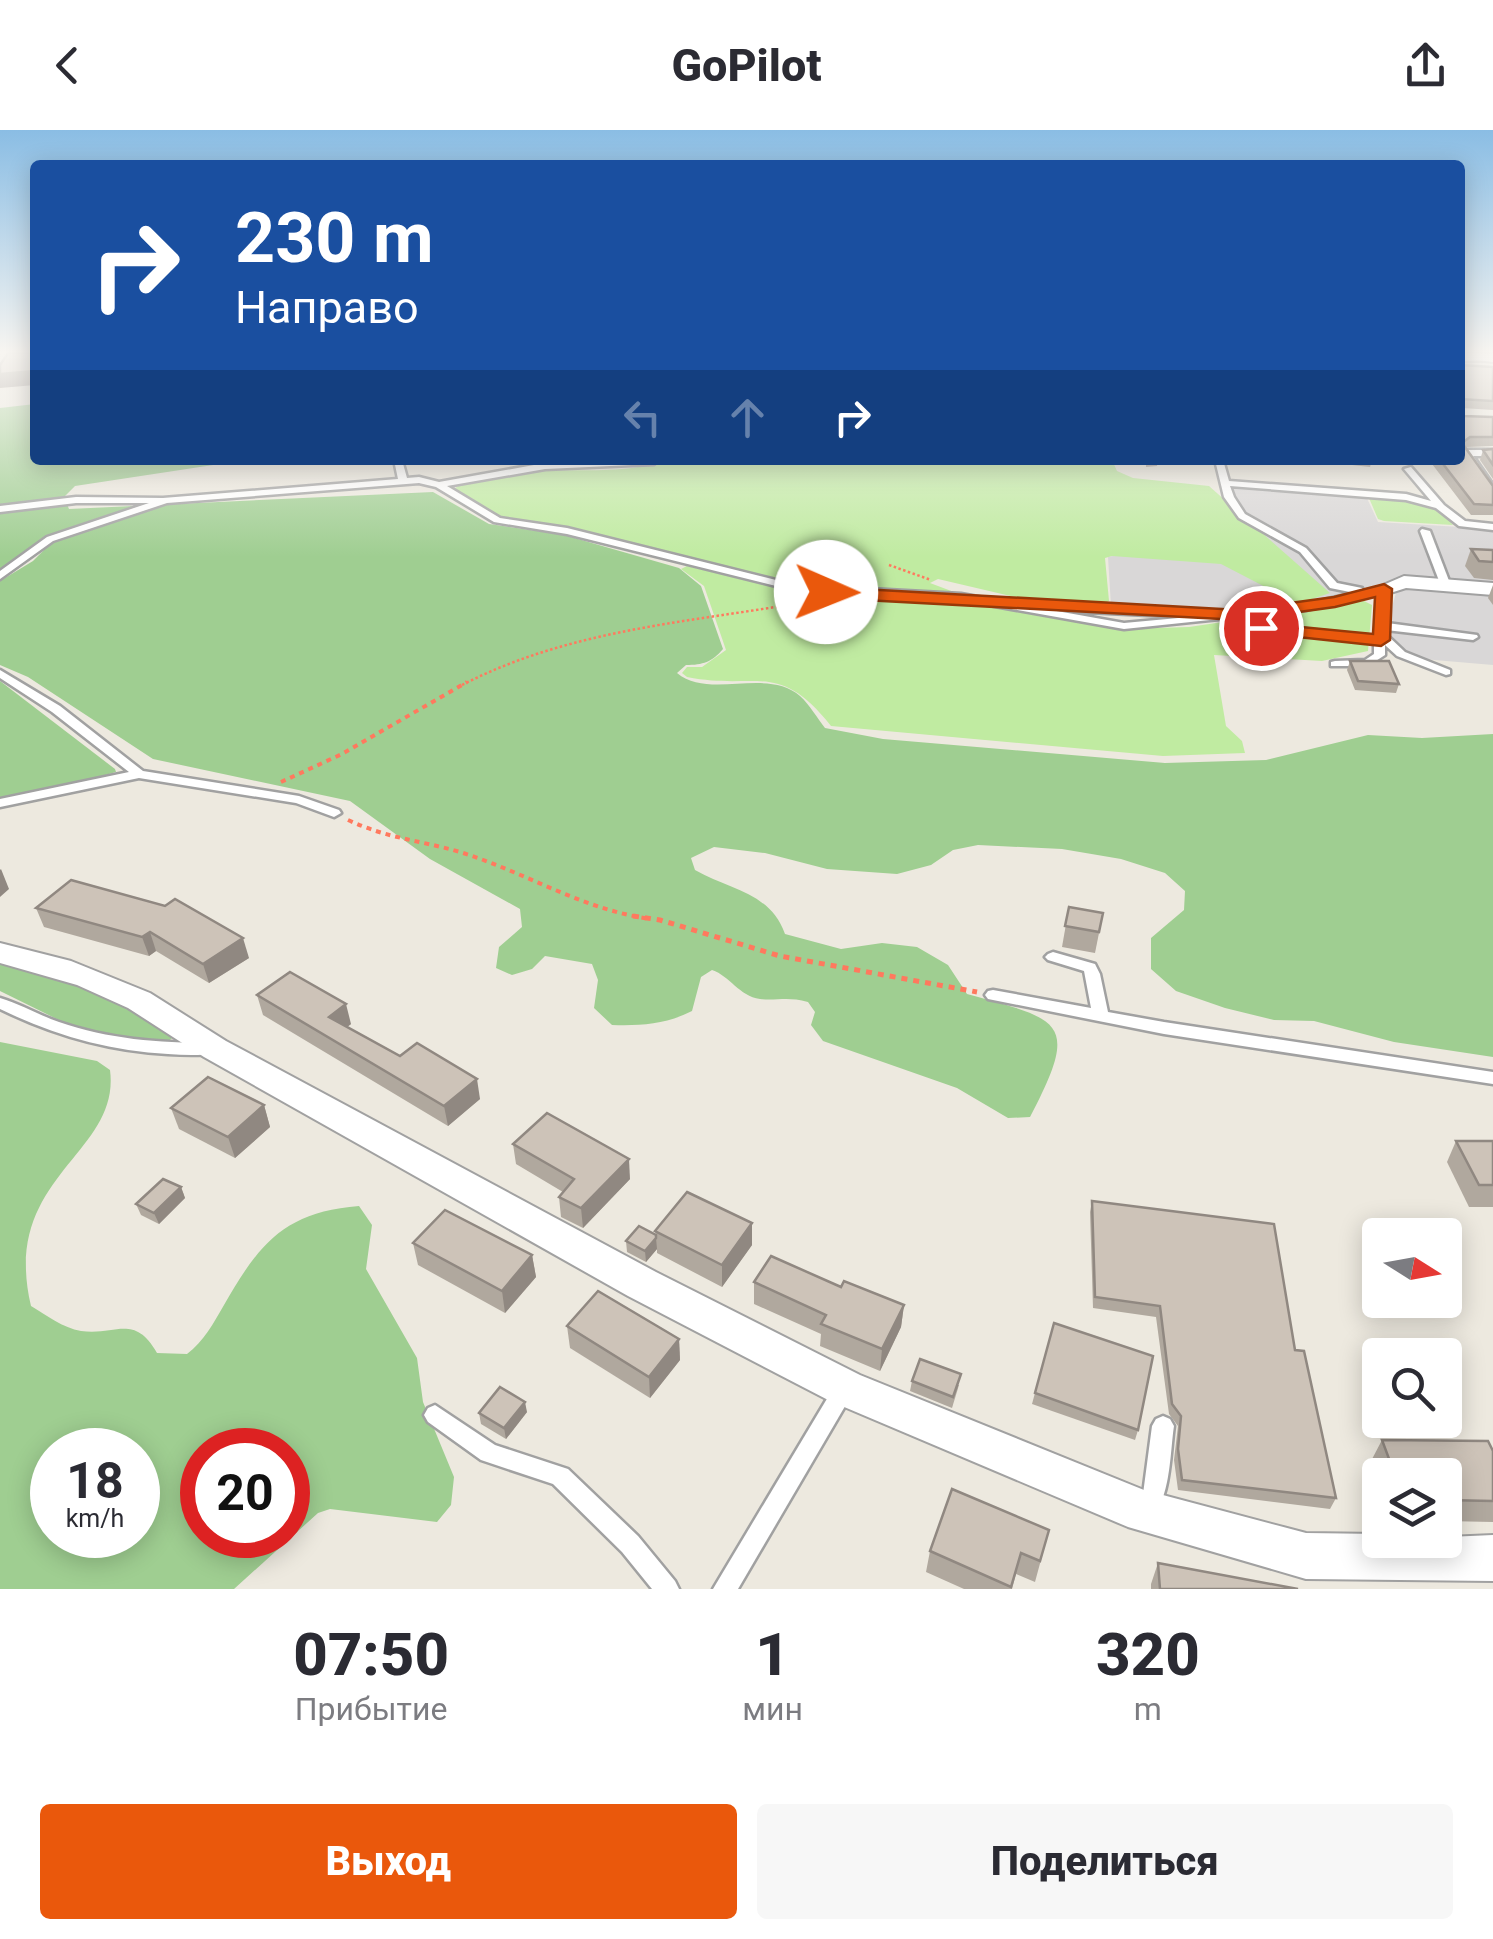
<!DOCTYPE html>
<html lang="ru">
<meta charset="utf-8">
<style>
:root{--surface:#fff;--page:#f7f7f7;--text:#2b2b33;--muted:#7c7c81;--accent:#ea580c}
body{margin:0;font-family:Roboto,sans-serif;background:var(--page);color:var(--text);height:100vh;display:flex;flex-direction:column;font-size:38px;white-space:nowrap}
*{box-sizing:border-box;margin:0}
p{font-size:32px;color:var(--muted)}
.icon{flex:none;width:55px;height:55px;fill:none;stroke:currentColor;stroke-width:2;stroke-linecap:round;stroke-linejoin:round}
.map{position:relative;height:1459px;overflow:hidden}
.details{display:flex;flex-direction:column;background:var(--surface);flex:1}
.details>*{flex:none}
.hud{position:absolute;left:30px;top:30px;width:1435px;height:305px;border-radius:10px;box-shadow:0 5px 25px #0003;background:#1a4fa0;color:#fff;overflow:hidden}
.needle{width:65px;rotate:101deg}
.buttons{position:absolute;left:1362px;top:1088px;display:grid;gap:20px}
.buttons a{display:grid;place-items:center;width:100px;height:100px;border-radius:10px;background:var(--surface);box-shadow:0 5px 25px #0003;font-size:50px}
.speed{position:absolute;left:30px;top:1298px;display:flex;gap:20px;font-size:50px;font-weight:700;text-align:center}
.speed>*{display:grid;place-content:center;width:130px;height:130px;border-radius:50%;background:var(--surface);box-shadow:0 5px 25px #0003;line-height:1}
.speed small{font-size:25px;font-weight:400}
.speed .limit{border:15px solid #d22;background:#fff;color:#111}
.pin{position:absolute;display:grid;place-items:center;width:85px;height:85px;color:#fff;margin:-42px;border:5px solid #fff;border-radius:50%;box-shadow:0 2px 10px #0007}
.me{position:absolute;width:110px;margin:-55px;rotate:91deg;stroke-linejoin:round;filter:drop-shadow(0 0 8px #0008)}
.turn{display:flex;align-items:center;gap:35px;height:210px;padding:0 40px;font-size:45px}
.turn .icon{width:130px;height:130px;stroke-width:2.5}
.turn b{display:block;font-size:70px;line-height:85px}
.lanes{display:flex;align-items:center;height:95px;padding:0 40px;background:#0003;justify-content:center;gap:50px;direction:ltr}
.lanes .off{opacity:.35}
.eta{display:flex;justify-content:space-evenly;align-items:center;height:170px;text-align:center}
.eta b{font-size:60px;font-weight:800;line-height:70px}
.primary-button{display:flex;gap:20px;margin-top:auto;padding:20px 40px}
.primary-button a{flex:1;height:115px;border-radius:10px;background:var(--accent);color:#fff;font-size:40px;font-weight:800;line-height:115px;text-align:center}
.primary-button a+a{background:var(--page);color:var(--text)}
header{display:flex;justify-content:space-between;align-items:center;height:130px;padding:0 40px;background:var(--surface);font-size:45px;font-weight:800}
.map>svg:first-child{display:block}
.residential{fill:#d9d7d7}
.grass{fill:#c0eba1}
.forest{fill:#9fce91;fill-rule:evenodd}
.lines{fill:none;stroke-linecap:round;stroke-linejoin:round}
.lane-casing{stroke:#a1a1a1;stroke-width:5}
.street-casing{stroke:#a1a1a1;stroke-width:4}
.path-far2{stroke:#ff795e;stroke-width:2.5;stroke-dasharray:2.5 2.5;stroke-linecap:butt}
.path-far1{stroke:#ff795e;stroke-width:4;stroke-dasharray:5 5;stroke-linecap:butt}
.path{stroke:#ff795e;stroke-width:5;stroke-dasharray:6 6;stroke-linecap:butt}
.lane{fill:#fff;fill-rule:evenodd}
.street{fill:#fff;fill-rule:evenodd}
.wall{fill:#b0a89e}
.shaded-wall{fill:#908881}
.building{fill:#cdc3b8;stroke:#908881;stroke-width:2.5}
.route{fill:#ea580c;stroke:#983908;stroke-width:2.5}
</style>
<header><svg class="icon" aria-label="back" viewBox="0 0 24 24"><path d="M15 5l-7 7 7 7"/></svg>GoPilot<svg class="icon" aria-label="share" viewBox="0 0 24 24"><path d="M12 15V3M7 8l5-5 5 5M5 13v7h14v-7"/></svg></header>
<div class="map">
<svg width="1493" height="1459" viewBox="0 0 1493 1459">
<rect width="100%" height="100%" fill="#ede9df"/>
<!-- residential -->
<g class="residential">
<polygon points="1228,357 1366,366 1378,392 1493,399 1493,458 1394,450 1329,471 1239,482 1111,476 1108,427 1240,399"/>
<polygon points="1398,456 1493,462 1493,535 1411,528 1392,510 1388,491"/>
</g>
<!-- grass -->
<g class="grass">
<path d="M663,330H1112L1117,341L1133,348L1209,356L1330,463L1303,472L1292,471L1221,434L1112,426L1105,428L1109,471L1101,475L1040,473L938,449L930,453L962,465L798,455L568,398L498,388L454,359C495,325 613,353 663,330Z"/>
<path d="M1369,368C1400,365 1434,370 1453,395L1384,391L1378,389Z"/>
<path d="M687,436L793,461L961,471L1124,499L1189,497L1364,471L1372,475L1368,521L1322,531L1214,525L1226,596L1242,611L1245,623L1163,626L831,596C778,529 757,561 687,547L682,543L687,537H702L726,520L704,456L681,439Z"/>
</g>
<!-- forest -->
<g class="forest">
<path d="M35,274V330H246L75,356L64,367L69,379L433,362L489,394L564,405L679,438L701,456L723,519C712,532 703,535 686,535L677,543C709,570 767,537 800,566C810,575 817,588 825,598L883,609L1165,633L1266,630L1368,605L1422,608L1493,604V927L1394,912L1314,891L1274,890L1225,878L1176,861L1151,839V808L1184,780L1185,761L1165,743L1121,729L1062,719L978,715L953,720L931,735L897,744L827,739L765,723L714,717L691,728L695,740C730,760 770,762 785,804L841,819L882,813L917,817L948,835L967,864C1061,890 1081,890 1030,987L1008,988L957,958L823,911L811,895L815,882L808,872C787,866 777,871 760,869C739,866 730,846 712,840L701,847L692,881C667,894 641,896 612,895L594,878L598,850L592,834L545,826L532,839L512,845L496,838L499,817L522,797L520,779L430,729L350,671L153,629L28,547L0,535V451L33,431L55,409L45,407L0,440V278Z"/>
<polygon points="0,551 115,639 116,642 31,666 0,668"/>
<polygon points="0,829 98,855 175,905 165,915 71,896 0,861"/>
<path d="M0,912L97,931L110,940C121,1025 0,1046 31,1176C46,1185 63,1198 81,1201C116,1206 134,1183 157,1223L187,1224C204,1211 213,1194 224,1175C259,1114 284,1082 359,1076L372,1095L366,1139L417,1228L423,1272L454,1347L451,1375L437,1392L330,1379L318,1383L234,1459H0ZM52,1320H138V1405H52ZM202,1320H288V1405H202Z"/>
</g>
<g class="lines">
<!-- lane casing -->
<g class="lane-casing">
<g id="lane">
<polygon points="1493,226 1493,230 1460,231 1460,227"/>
<polygon points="1467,320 1493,320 1493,326 1473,326 1493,355 1493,365 1490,364 1463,323"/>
<polygon points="394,330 402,330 407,348 419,347 439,352 545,333 658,330 654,334 545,339 447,356 500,388 567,398 796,455 961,464 1124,493 1189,487 1067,481 1062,478 1067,475 1201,481 1205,482 1206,485 1306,474 1355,463 1330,458 1300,422 1239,388 1224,367 1215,330 1223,330 1229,351 1406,364 1431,371 1404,339 1411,337 1444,375 1465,391 1493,394 1493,400 1459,396 1436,378 1406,370 1230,356 1234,367 1245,384 1306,418 1337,453 1362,458 1363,461 1388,457 1387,493 1477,505 1478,507 1473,510 1386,500 1386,504 1405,522 1450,540 1450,544 1446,545 1397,526 1385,515 1385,525 1368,536 1331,536 1331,532 1335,531 1365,530 1374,524 1374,513 1261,501 1256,498 1261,495 1375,506 1379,463 1306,480 1124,499 961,470 796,461 567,404 494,392 436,357 419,353 167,373 53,411 0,449 0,441 47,407 149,373 76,373 0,382 0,376 76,367 163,368 398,349"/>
<polygon points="1422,399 1430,401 1451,456 1450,458 1446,459 1441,456 1420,401"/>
<polygon points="0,540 60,576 143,641 299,666 339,680 341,683 334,687 296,673 139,648 0,677 0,669 129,642 52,582 0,548"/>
<polygon points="1053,822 1095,834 1100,844 1108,882 1164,892 1493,942 1493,954 1164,904 988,869 985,865 988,861 993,860 1091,878 1084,841 1048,830 1045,827 1048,824"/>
<path d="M0,868C20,874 39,885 59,892C108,909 159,913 210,913L216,915L218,919L216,923C200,926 184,925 168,924C109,921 53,905 0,879Z"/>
<polygon points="844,1250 851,1252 854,1259 851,1266 738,1459 713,1459 837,1252"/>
<polygon points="435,1275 495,1315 568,1339 638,1406 675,1451 679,1459 652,1459 622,1422 553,1354 481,1330 428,1292 424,1285 428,1278"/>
<path d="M1163,1286L1170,1289L1174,1296C1170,1321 1171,1379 1146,1389L1138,1386L1135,1378L1143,1364L1152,1296L1156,1289Z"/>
</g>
</g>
<!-- street casing -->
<g class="street-casing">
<g id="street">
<polygon points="1460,223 1493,224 1493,232 1460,228"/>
<polygon points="1404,446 1493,453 1493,465 1406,458 1384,465 1374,459"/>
<polygon points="0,813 71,831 150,863 226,911 656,1142 860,1245 1144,1360 1306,1403 1380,1404 1380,1410 1493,1405 1493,1451 1306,1449 1128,1397 830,1271 628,1166 204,927 128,878 77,855 0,833"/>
</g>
</g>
<!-- path-far2 -->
<g class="path-far2">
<polyline points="889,435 931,450"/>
<path d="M462,555C567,501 680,493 794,474"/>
</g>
<!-- path-far1 -->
<g class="path-far1">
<polyline points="281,652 342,624 467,552"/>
<path d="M348,690C389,709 419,710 460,722C525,742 583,780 651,789"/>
</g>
<!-- path -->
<polyline class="path" points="633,786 660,790 780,826 977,862"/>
<!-- lane -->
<use href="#lane" class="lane"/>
<!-- street -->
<use href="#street" class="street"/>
</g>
<!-- wall -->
<g class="wall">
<polygon points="1460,235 1493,237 1493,280 1462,278 1463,286 1493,287 1493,316 1466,317 1493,356 1493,385 1471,385 1429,330 1460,330"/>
<polygon points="1493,319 1493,349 1480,330 1483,320"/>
<polygon points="1146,330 1158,330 1157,336 1146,337"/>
<polygon points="1343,330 1372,330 1370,337 1343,334"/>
<polygon points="1471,419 1493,420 1493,450 1474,448 1465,436"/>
<polygon points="1493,455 1493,475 1488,468"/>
<polygon points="1350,531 1399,554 1396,563 1355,560 1347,540"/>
<polygon points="71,750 249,828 209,853 156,821 149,826 44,797 36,778"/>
<polygon points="1069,777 1103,783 1095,823 1062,817"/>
<polygon points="257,865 351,894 347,897 480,969 448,996 263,885"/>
<polygon points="264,975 270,997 235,1028 179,999 171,978"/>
<polygon points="1456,1011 1493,1011 1493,1077 1469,1077 1447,1032"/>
<polygon points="513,1014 630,1049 583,1098 561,1087 559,1067 563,1062 516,1034"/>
<polygon points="181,1057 185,1068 159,1094 141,1085 136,1074"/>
<polygon points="1092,1071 1295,1220 1336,1368 1330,1379 1178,1360 1174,1330 1178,1296 1169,1284 1156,1187 1093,1178 1090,1082"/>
<polygon points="752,1093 752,1115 722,1157 657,1123 657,1119 646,1132 627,1122 626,1111 656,1105 655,1101"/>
<polygon points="413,1113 532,1125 536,1147 505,1183 418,1135"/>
<polygon points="754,1152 841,1157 904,1175 901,1197 880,1241 820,1216 821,1204 754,1174"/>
<polygon points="1054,1193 1138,1300 1135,1310 1032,1274"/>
<polygon points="567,1196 679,1209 680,1230 650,1268 570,1218"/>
<polygon points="912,1251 959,1255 952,1278 910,1261"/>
<polygon points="527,1282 506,1309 481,1294 479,1283"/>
<polygon points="1382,1310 1493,1321 1493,1392 1445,1391 1445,1345 1380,1345 1380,1356 1371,1331"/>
<polygon points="1049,1400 1035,1452 1016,1444 1012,1459 964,1459 926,1442 930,1421"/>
<polygon points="1158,1433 1298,1459 1151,1459 1151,1454"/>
</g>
<!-- shaded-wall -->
<g class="shaded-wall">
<polygon points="35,241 35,255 0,258 0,244"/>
<polygon points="1,739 9,759 0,767 0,740"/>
<polygon points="150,802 156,821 149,826 142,807"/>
<polygon points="243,808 249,828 209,853 203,834"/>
<polygon points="346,874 351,894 334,907 329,887"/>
<polygon points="477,949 480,969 448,996 444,976"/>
<polygon points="264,975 270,997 235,1028 228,1007"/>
<polygon points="629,1029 630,1049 583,1098 581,1078"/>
<polygon points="181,1057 185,1068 159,1094 154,1083"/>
<polygon points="752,1093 752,1115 722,1157 722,1135"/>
<polygon points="656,1108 657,1119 646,1132 645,1121"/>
<polygon points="532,1125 536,1147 505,1183 502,1161"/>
<polygon points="904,1175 901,1197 880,1241 882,1219"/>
<polygon points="679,1209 680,1230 650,1268 649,1247"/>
<polygon points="525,1272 527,1282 506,1309 504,1298"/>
</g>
<!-- building -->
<g class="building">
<polygon points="8,223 35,223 35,241 0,244 0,235"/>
<polygon points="1460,235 1493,237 1493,271 1460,269 1463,286 1493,287 1493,307 1470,307 1462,313 1493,356 1493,375 1474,374 1440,330 1460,330"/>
<polygon points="1493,319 1493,335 1483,320"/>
<polygon points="1471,419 1493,420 1493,432 1479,431"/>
<polygon points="1350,531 1389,531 1399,554 1358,551"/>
<polygon points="71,750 165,776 175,769 243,808 203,834 150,802 142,807 36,778"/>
<polygon points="1069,777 1103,783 1099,802 1065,796"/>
<polygon points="290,842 346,874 329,887 400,926 417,913 477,949 444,976 257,865"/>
<polygon points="208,947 264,975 228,1007 171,978"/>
<polygon points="547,983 629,1029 581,1078 559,1067 574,1049 513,1014"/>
<polygon points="1456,1011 1493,1011 1493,1055 1479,1055"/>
<polygon points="163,1049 181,1057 154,1083 136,1074"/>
<polygon points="687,1062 752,1093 722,1135 655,1101"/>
<polygon points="1092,1071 1274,1094 1295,1220 1304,1221 1336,1368 1182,1350 1178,1319 1181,1286 1172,1274 1160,1176 1095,1167"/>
<polygon points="445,1080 532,1125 502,1161 413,1113"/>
<polygon points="639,1096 656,1105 656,1108 645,1121 626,1111"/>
<polygon points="771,1126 841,1157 844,1151 904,1175 882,1219 821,1194 826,1185 754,1152"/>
<polygon points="598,1161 679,1209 649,1247 567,1196"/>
<polygon points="1054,1193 1153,1226 1138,1300 1035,1263"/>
<polygon points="920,1229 961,1244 953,1267 912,1251"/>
<polygon points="500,1257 525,1272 504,1298 479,1283"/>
<polygon points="1382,1310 1488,1311 1493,1321 1493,1371 1445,1370 1445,1345 1395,1345"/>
<polygon points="952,1359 1049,1400 1040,1431 1021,1423 1011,1457 930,1421"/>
<polygon points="1158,1433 1298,1459 1160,1459"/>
</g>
<!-- sky -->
<linearGradient id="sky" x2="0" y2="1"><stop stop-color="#8abde4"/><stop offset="0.52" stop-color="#f7f5f1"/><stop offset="1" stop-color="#f7f5f1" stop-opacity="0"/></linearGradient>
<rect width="1493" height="427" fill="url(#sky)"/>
<!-- route -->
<polygon class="route" points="1384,454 1392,459 1390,510 1381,516 1261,503 1252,498 1261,493 1373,504 1375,467 1335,477 1240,490 826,468 817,462 826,457 1240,480 1334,467"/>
</svg>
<div class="buttons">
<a><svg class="needle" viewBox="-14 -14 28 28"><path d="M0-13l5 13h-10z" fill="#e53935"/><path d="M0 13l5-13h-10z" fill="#7c7c81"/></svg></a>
<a><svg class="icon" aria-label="search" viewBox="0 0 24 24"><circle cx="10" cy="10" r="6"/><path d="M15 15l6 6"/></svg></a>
<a><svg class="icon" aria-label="layers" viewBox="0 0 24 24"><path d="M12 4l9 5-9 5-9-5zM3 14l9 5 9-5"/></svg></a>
</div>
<div class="speed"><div>18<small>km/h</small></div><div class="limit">20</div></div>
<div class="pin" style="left:1261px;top:498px;background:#d93025"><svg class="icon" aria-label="arrive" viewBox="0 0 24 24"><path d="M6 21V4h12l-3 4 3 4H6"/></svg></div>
<svg class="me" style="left:826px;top:462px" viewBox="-20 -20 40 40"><circle r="19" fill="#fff"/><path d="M0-13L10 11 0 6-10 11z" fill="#ea580c"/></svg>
<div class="hud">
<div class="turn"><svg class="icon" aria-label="right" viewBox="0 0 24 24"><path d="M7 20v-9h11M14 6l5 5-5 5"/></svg><div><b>230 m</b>Направо</div></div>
<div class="lanes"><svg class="icon off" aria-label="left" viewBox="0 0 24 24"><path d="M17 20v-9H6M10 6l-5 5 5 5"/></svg><svg class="icon off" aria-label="ahead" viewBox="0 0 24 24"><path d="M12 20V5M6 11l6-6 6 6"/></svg><svg class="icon" aria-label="right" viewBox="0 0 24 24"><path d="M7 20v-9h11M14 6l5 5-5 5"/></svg></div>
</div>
</div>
<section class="details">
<div class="eta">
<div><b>07:50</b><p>Прибытие</p></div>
<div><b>1</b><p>мин</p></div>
<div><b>320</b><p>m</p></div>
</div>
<div class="primary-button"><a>Выход</a><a>Поделиться</a></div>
</section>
